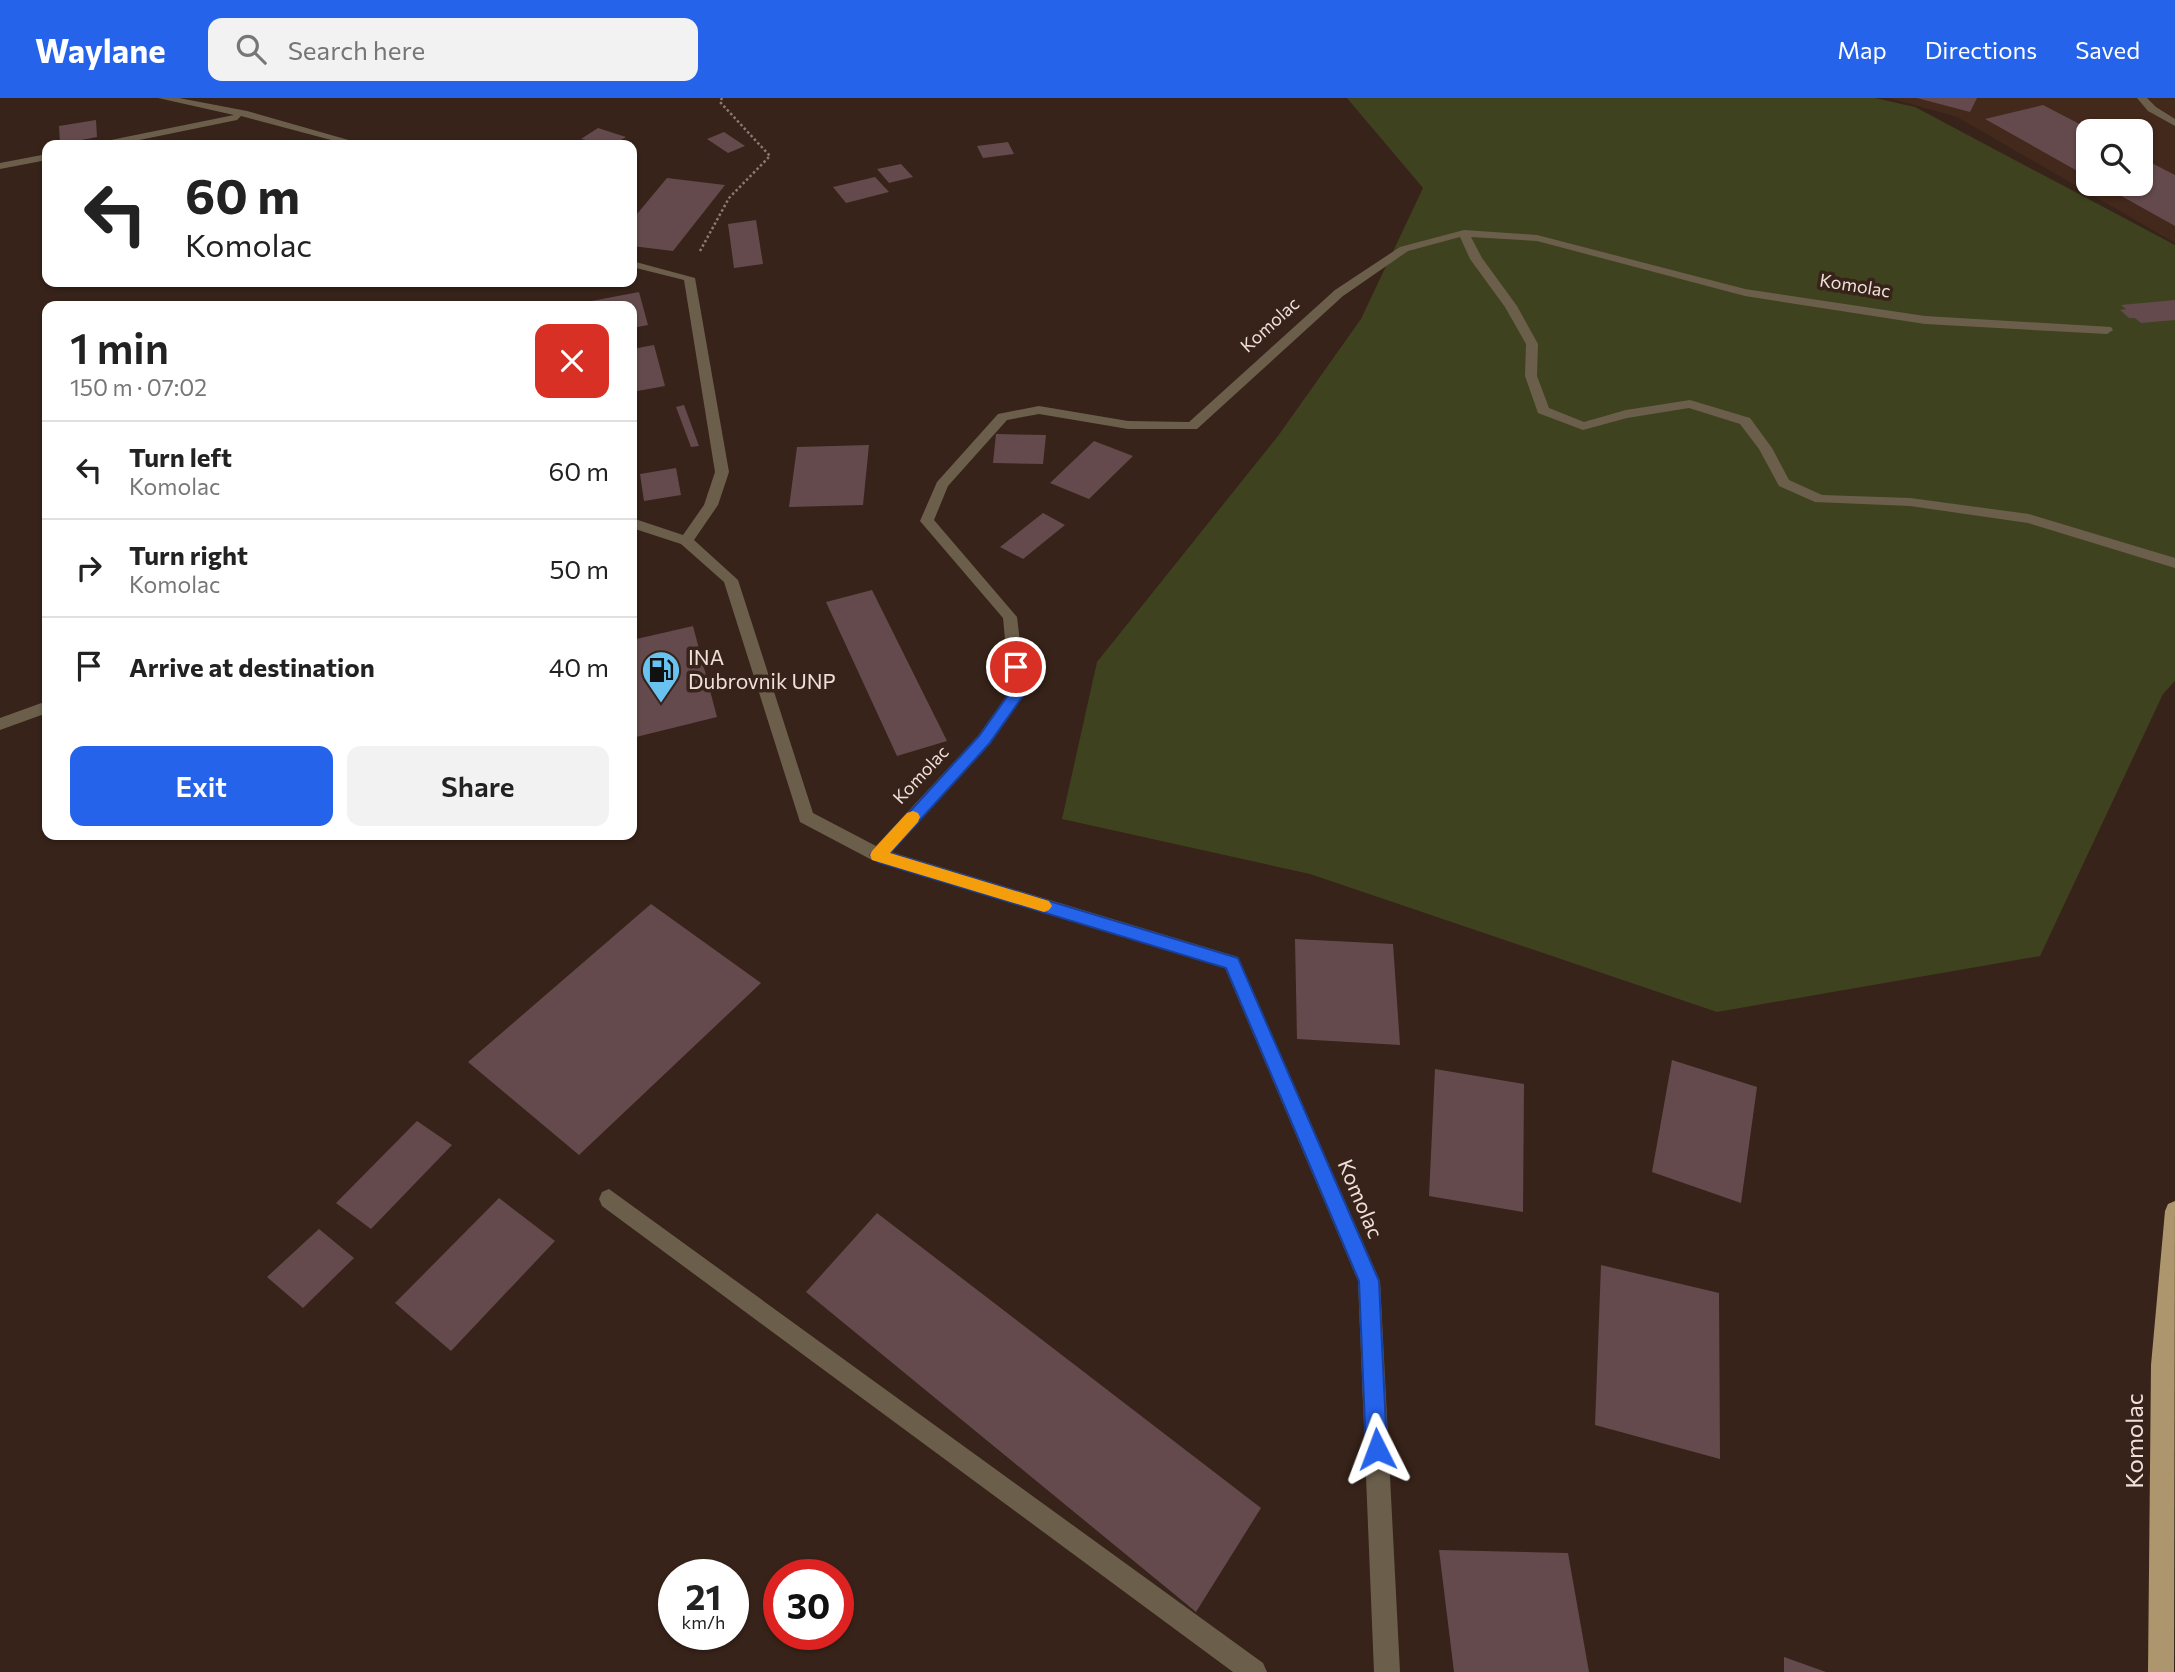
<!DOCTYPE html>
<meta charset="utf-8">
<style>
:root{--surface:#fff;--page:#f2f2f2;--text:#222;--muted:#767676;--line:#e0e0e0;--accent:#2563eb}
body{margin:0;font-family:Commissioner,sans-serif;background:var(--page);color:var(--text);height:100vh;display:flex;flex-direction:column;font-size:26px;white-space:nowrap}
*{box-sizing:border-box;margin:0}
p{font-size:23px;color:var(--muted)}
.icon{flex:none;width:38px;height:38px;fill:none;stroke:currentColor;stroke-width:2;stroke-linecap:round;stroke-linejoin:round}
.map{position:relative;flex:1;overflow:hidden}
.drawer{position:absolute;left:42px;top:203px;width:595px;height:539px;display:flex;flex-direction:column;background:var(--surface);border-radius:14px;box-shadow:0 2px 5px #0004}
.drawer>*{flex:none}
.top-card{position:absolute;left:42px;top:42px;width:595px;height:147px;border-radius:14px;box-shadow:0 2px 5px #0004;background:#fff;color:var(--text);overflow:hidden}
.tools{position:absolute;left:2076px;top:21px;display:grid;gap:14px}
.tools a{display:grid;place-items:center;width:77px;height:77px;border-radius:14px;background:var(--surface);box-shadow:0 2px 5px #0004;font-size:35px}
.speed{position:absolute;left:658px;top:1461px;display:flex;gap:14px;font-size:35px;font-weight:700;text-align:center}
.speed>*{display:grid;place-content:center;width:91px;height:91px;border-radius:50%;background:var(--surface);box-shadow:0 2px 5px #0004;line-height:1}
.speed small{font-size:18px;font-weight:400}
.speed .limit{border:10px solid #d22;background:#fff;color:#111}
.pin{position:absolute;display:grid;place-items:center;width:60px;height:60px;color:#fff;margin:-30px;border:4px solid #fff;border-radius:50%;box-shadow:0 2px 7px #0007}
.me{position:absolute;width:77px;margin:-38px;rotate:357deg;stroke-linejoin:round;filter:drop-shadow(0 0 5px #0008)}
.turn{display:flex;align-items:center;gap:24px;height:147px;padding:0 28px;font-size:32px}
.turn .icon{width:91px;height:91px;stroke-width:2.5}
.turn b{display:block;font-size:49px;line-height:60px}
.round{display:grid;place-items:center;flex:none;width:74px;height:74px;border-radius:14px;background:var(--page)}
.head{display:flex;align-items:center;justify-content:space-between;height:119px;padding:0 28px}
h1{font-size:42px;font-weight:600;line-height:52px}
.cta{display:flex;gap:14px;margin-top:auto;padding:14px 28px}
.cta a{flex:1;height:80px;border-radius:14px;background:var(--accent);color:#fff;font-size:28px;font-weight:600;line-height:80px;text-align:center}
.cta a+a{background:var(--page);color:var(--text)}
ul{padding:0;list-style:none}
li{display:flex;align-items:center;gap:21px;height:98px;padding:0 28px;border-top:2px solid var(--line)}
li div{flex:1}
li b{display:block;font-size:26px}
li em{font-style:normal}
header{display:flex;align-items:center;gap:42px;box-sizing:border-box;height:98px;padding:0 35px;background:var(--accent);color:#fff}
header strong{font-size:33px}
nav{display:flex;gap:38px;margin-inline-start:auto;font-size:24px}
.search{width:490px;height:63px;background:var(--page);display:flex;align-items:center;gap:18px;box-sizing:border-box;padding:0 24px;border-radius:14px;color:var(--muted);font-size:26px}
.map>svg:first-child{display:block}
.built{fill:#43281c;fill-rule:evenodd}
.green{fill:#3f421e}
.building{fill:#644a4d}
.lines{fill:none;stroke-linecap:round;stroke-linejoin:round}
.path{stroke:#8d7b73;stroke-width:2.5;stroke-dasharray:2.5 2.5;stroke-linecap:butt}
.minor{fill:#6b5f4c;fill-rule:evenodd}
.major{fill:#ad956d;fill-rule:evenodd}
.route{fill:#2563eb;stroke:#184099;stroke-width:2}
.slow{fill:#f59e0b}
.labels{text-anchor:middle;stroke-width:7;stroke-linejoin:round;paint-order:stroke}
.far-street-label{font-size:18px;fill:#efe0da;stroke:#372319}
.poi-label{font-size:21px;fill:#efe0da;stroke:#372319;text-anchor:start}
.street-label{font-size:21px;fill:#efe0da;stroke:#372319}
.near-street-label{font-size:24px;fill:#efe0da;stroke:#372319}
</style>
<header>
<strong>Waylane</strong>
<div class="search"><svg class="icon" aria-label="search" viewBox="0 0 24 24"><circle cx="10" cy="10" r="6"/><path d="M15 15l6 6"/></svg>Search here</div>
<nav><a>Map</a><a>Directions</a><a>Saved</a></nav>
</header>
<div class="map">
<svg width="2175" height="1574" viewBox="0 0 2175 1574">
<rect width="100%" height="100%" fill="#372319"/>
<!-- built -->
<path class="built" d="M1889,0H2175V145L1957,19ZM2088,33H2140V86H2088Z"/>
<!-- green -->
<polygon class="green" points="1347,0 1875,0 1915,9 2175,147 2175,583 2163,596 2040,858 1717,914 1310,776 1062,721 1097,564 1278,338 1361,221 1423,90"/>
<!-- building -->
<g class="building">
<polygon points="1917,0 1977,0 1970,14"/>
<polygon points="2043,7 2093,33 2088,33 2088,79 1985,21"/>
<polygon points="96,22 97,39 60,46 59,28"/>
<polygon points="598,30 626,39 612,47 581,41"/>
<polygon points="724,34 745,48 728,55 707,41"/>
<polygon points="1008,44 1014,56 983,60 977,48"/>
<polygon points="2140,59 2175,77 2175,128 2100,86 2140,86"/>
<polygon points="901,66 913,79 889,85 877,71"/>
<polygon points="875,79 889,94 846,105 833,89"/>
<polygon points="667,80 725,87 673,153 632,148 632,122"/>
<polygon points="756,122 763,166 734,170 728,126"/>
<polygon points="639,194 648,227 632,230 632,208 582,208 581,205"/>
<polygon points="2175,202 2175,222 2141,225 2135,220 2129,220 2120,212 2126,211 2121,207"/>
<polygon points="654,247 665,288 632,294 632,251"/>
<polygon points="684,307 699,348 691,349 676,309"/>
<polygon points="996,336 1046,337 1043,366 993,365"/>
<polygon points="1094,343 1133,358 1089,401 1050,385"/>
<polygon points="869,347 863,407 789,409 797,349"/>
<polygon points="676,370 681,397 644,403 640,376"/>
<polygon points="1043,415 1065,427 1023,461 1000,449"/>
<polygon points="872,492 947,643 897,658 826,504"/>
<polygon points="693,528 717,619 632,640 632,542"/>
<polygon points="651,806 761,885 579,1057 468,964"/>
<polygon points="1295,841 1393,846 1400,947 1297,941"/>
<polygon points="1672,962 1757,989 1741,1105 1652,1074"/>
<polygon points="1435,971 1524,986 1523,1114 1429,1098"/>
<polygon points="417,1023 452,1047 371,1131 336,1105"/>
<polygon points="499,1100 555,1143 451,1253 395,1205"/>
<polygon points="877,1115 1261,1410 1196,1514 806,1194"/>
<polygon points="319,1131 354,1160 303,1210 267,1179"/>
<polygon points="1601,1167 1719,1195 1720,1361 1595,1327"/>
<polygon points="1439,1452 1568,1455 1589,1574 1454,1574"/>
<polygon points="1784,1559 1826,1574 1784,1574"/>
</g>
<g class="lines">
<!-- path -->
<polyline class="path" points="700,153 729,100 770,58 720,4 722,0"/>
<!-- minor -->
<g class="minor">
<polygon points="158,0 179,0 247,13 366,47 350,47 241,18 237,22 115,47 96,47 101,44 234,17"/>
<polygon points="2137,0 2147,0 2156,9 2175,21 2175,28 2148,13"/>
<polygon points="47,56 47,62 0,71 0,65"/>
<polygon points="1464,132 1537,137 1745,191 1925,218 2111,229 2113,232 2107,236 1925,226 1745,198 1537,143 1471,139 1482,160 1517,208 1538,246 1537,278 1549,310 1584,324 1626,312 1690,302 1750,320 1772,350 1789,382 1822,397 1910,400 2029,416 2175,460 2175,470 2028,425 1910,408 1815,404 1779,388 1759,351 1740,326 1689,310 1627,320 1583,332 1538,315 1525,278 1526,246 1505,209 1470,161 1460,139 1408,153 1343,198 1197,331 1128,331 1039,316 1007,322 948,388 934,422 1017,519 1026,594 990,646 891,754 1238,859 1380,1183 1400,1574 1374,1574 1358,1183 1225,870 872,762 800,724 724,484 681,446 632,430 632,420 683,437 704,407 715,374 684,182 632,169 632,163 695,180 729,374 718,407 694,442 738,482 813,715 876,748 978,638 1010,593 1003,520 920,423 937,384 998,316 1039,308 1128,323 1189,324 1335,192 1400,149"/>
<polygon points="47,603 47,615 0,632 0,620"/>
<polygon points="609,1091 1263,1565 1267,1574 1233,1574 602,1108 599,1101 602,1094"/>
</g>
<!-- major -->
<polygon class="major" points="2175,1103 2174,1574 2148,1574 2151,1267 2165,1113 2168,1106"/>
</g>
<!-- route -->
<polygon class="route" points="1016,564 1023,569 1025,594 1023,598 989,646 890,755 1238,860 1379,1183 1387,1351 1384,1358 1377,1361 1369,1358 1366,1351 1359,1183 1226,870 878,764 870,757 979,638 1011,593 1009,569"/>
<!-- slow -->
<polygon class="slow" points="913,713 918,715 920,719 918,724 890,755 1049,803 1052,808 1049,812 1044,814 872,762 870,757 872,753 907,715"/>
<!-- icons -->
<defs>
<g id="fuel-pin" transform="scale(2.0125)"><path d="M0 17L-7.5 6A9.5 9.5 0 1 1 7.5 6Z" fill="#69c3f1" stroke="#372319"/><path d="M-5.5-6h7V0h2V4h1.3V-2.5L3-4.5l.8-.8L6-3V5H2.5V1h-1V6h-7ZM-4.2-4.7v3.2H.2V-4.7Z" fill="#111"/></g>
</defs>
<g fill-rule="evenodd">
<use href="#fuel-pin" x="661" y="572"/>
</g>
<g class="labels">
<!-- far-street labels -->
<g class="far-street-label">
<text transform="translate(1855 188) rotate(9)" y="6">Komolac</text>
<text transform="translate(1270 227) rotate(-42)" y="6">Komolac</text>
<text transform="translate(921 677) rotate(-47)" y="6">Komolac</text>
</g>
<!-- poi labels -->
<g class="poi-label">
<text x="688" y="567">INA<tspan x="688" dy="24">Dubrovnik UNP</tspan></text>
</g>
<!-- street labels -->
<g class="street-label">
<text transform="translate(1360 1101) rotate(67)" y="7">Komolac</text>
</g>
<!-- near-street labels -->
<g class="near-street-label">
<text transform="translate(2135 1343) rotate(-90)" y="8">Komolac</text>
</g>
</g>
</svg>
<div class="tools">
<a><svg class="icon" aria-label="search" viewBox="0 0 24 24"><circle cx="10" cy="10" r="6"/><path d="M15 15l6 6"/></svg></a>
</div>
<div class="speed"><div>21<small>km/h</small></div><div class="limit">30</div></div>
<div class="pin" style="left:1016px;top:569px;background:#d93025"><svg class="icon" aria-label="arrive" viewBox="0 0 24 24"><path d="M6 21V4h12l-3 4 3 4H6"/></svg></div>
<svg class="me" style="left:1377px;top:1351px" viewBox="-20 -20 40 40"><path d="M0-17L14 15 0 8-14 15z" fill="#2563eb" stroke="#fff" stroke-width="4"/></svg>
<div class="top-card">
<div class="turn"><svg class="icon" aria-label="left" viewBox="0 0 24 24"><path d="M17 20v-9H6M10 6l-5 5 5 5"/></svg><div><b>60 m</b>Komolac</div></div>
</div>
<section class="drawer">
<div class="head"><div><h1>1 min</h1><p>150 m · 07:02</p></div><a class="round" style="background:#d93025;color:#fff"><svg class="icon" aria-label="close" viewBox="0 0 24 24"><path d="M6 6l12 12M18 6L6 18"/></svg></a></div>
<ul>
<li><svg class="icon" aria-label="left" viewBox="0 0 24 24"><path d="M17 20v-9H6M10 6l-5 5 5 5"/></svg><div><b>Turn left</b><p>Komolac</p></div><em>60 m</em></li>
<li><svg class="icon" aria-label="right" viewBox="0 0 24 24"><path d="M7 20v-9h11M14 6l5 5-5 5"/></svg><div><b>Turn right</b><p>Komolac</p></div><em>50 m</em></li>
<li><svg class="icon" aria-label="arrive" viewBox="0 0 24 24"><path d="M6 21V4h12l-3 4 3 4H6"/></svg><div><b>Arrive at destination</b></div><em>40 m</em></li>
</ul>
<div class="cta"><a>Exit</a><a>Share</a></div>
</section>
</div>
